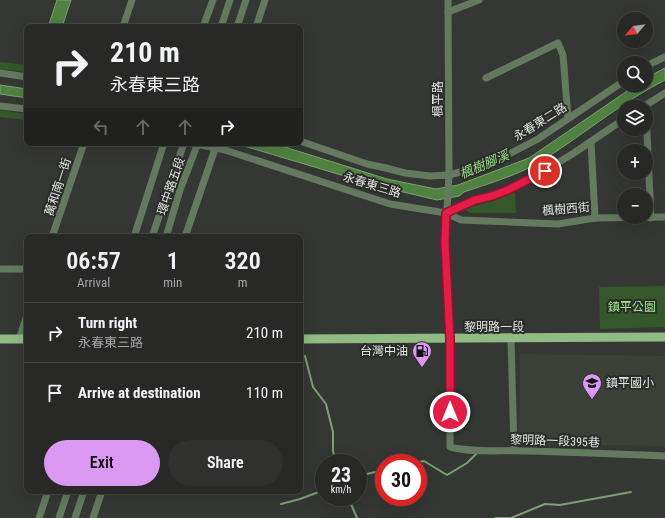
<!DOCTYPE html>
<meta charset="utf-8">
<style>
:root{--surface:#282927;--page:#30312f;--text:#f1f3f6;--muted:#a5a6a7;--line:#444544;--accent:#dc99f4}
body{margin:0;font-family:"Roboto Condensed","Noto Sans TC",sans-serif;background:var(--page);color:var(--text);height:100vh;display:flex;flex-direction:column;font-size:15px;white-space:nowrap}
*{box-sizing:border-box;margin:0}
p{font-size:13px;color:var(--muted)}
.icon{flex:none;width:22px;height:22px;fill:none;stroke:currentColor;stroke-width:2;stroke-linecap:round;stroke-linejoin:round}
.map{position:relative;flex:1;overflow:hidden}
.details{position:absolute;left:24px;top:234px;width:279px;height:260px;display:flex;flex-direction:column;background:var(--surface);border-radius:8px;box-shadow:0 4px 16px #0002,0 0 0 1px var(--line)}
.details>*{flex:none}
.guide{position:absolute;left:24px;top:24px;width:279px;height:122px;border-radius:8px;box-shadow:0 4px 16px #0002,0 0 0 1px var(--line);background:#282927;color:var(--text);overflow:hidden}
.needle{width:26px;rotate:241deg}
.controls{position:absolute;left:617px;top:12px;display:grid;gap:8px}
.controls a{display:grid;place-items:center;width:36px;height:36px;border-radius:50%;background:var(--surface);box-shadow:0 4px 16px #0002,0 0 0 1px var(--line);font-size:20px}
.speed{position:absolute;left:315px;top:454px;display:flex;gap:8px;font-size:20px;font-weight:700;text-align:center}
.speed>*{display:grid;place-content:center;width:52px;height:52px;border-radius:50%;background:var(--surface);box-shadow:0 4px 16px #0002,0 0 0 1px var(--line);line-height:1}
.speed small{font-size:10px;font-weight:400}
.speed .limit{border:6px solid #d22;background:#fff;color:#111}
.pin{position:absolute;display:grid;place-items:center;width:34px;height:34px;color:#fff;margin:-17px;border:2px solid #fff;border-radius:50%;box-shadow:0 1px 4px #0007}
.me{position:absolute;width:44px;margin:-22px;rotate:0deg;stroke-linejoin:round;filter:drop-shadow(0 0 3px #0008)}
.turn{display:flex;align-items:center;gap:14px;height:84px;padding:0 20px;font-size:18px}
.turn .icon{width:52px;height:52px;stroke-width:2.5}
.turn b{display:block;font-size:28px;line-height:34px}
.lanes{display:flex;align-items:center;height:38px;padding:0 20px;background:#0003;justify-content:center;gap:20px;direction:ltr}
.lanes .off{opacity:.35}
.eta{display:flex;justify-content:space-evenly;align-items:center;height:68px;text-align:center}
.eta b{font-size:24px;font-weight:600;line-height:28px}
.primary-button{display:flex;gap:8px;margin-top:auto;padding:8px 20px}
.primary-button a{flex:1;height:46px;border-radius:24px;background:var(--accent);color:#111;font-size:16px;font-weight:600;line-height:46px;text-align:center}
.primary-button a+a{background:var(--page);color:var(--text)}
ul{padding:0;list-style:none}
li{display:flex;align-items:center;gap:12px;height:60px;padding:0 20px;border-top:1px solid var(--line)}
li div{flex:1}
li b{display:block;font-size:15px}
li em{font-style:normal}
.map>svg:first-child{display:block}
.built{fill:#3b4139}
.green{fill:#34582a}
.water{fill:#4f8241;stroke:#7ca072}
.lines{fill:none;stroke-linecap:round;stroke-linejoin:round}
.stream{stroke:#7ca072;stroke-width:2}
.minor{stroke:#647a5f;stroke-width:7}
.major{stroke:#90bc84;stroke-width:9}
.route-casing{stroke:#92132f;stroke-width:10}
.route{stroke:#e11d48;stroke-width:7}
.labels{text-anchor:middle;stroke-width:4;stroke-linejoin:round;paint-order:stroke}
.street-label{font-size:12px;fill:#e4e5e3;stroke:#2b2d2a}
.park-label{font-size:12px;fill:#a1e88e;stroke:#2b2d2a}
.poi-label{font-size:12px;fill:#e4e5e3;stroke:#2b2d2a;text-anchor:end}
.water-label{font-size:13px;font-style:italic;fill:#98de85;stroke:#2b2d2a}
</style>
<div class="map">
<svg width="665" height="518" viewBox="0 0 665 518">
<rect width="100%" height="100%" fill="#353734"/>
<!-- built -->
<polygon class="built" points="520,354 665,356 665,446 519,444"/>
<!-- green -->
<g class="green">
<polygon points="0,62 27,65 27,72 0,69"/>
<polygon points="0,110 27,114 27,120 0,117"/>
<polygon points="515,191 516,213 470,213 464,209 497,200"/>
<polygon points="665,286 665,327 600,329 599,287"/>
</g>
<!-- water -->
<g class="water">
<polygon points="57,0 71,0 62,27 48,27"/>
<path d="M665,68V80C622,102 584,134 543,160C519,175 490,183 464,192L459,196L437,200L378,186L234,143H272L387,179L436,189L458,185L529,158L636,85H646V78Z"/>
<polygon points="0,85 27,89 27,98 0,94"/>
</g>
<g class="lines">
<!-- stream -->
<g class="stream">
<polyline points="305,356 313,387 326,404 333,432 333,451 336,463"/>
<polyline points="415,463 424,461 447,475 467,463 476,454"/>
<polyline points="358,476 384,470"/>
<polyline points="348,497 357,518"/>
<polyline points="281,504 300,499 324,490"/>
<polyline points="495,518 511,518 545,504 560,505 631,492"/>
</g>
<!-- minor -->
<g class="minor">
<path d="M448,0L449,175L445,243L450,339V447C473,453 503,450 527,451C573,452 619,454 665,456"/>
<polyline points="448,12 479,0"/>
<polyline points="123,27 132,0"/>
<polyline points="203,27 213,0"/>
<polyline points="221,27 230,0"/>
<polyline points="237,27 246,0"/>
<polyline points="256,27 265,0"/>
<polyline points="646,66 665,57"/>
<polyline points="0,73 27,77"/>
<polyline points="486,78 558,43 563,55 568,118"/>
<polyline points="0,106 27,109"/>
<polyline points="643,107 665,93"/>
<polyline points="646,112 651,218"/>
<polyline points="300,141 367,164 386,168 405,173 430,176 449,175 464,171 511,153 538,139 624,81"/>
<polyline points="591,142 595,218"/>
<polyline points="192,143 225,150 390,204 446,213 459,206 475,200 492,196 526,182 574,153 624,119"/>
<polyline points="446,213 461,220 558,224 595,218 665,217"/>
<polyline points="52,237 84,143"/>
<polyline points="134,237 164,143"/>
<polyline points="152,237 184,143"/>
<polyline points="166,237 180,190 198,143"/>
<polyline points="185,237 217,143"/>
<polyline points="0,269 27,269"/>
<polyline points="19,339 27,315"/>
<polyline points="511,339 514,450"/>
<polyline points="39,518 48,491"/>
<polyline points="59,518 68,491"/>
<polyline points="75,518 84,491"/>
<polyline points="93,518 102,491"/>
</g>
<!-- major -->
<g class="major">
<polyline points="0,339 27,339"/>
<polyline points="300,339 665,337"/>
</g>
</g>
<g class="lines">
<!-- route casing -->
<g class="route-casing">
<polyline id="route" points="450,412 450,339 445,243 446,213 475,200 492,196 508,190 545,171"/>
</g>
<!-- route -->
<use href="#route" class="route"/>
</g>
<!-- icons -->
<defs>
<g id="fuel-pin" transform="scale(1)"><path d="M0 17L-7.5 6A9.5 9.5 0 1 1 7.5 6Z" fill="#dc99f4" stroke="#2b2d2a"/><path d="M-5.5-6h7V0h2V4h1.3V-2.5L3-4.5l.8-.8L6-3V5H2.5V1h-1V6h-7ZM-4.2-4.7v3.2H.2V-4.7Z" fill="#111"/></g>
<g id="school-pin" transform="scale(1)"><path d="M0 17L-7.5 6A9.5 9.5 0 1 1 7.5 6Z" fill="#dc99f4" stroke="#2b2d2a"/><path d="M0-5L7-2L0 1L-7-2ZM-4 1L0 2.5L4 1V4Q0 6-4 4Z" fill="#111"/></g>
</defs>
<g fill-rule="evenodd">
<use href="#fuel-pin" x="422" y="351"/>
<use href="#school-pin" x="592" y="383"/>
</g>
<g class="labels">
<!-- street labels -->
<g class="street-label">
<text transform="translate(438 99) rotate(-90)" y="4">楓平路</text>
<text transform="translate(540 122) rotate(-32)" y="4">永春東二路</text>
<text transform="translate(372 185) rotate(17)" y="4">永春東三路</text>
<text transform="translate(171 186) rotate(-71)" y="4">環中路五段</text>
<text transform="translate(58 187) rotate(-72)" y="4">萬和南一街</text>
<text transform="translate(566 209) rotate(-5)" y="4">楓樹西街</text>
<text x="494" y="331">黎明路一段</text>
<text transform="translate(555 441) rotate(2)" y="4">黎明路一段395巷</text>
</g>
<!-- park labels -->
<g class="park-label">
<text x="632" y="311">鎮平公園</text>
</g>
<!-- poi labels -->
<g class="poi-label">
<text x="408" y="355">台灣中油</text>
<text x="606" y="387" text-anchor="start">鎮平國小</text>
</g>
<!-- water labels -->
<g class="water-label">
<text transform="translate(484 164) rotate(-23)" y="5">楓樹腳溪</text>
</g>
</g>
</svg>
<div class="controls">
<a><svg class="needle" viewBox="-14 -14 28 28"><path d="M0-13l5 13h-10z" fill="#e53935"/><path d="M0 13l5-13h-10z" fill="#a5a6a7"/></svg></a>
<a><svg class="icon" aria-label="search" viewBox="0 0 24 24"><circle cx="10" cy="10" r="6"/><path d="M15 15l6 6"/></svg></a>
<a><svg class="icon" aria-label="layers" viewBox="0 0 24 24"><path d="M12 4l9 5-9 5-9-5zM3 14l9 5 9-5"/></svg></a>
<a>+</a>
<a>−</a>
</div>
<div class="speed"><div>23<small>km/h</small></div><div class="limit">30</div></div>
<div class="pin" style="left:545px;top:171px;background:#d93025"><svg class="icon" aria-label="arrive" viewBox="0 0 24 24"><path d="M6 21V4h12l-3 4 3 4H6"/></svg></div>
<svg class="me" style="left:450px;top:412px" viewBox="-20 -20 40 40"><circle r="17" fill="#e11d48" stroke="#fff" stroke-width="3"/><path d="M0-11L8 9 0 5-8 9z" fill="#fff"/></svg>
<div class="guide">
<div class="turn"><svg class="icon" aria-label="right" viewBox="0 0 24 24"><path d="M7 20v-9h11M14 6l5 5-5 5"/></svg><div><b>210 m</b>永春東三路</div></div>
<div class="lanes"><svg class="icon off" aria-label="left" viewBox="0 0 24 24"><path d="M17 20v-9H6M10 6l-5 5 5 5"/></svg><svg class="icon off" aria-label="ahead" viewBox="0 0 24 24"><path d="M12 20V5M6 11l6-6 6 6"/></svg><svg class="icon off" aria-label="ahead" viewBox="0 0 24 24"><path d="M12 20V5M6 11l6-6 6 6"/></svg><svg class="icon" aria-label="right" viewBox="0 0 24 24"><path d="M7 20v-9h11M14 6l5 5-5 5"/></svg></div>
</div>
<section class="details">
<div class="eta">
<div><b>06:57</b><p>Arrival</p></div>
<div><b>1</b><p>min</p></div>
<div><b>320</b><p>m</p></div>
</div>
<ul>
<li><svg class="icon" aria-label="right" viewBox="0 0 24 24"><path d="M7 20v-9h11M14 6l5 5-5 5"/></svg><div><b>Turn right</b><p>永春東三路</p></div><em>210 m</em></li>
<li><svg class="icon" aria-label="arrive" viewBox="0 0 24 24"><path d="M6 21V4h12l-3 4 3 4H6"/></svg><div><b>Arrive at destination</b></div><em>110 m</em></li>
</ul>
<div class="primary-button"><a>Exit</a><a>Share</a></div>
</section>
</div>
